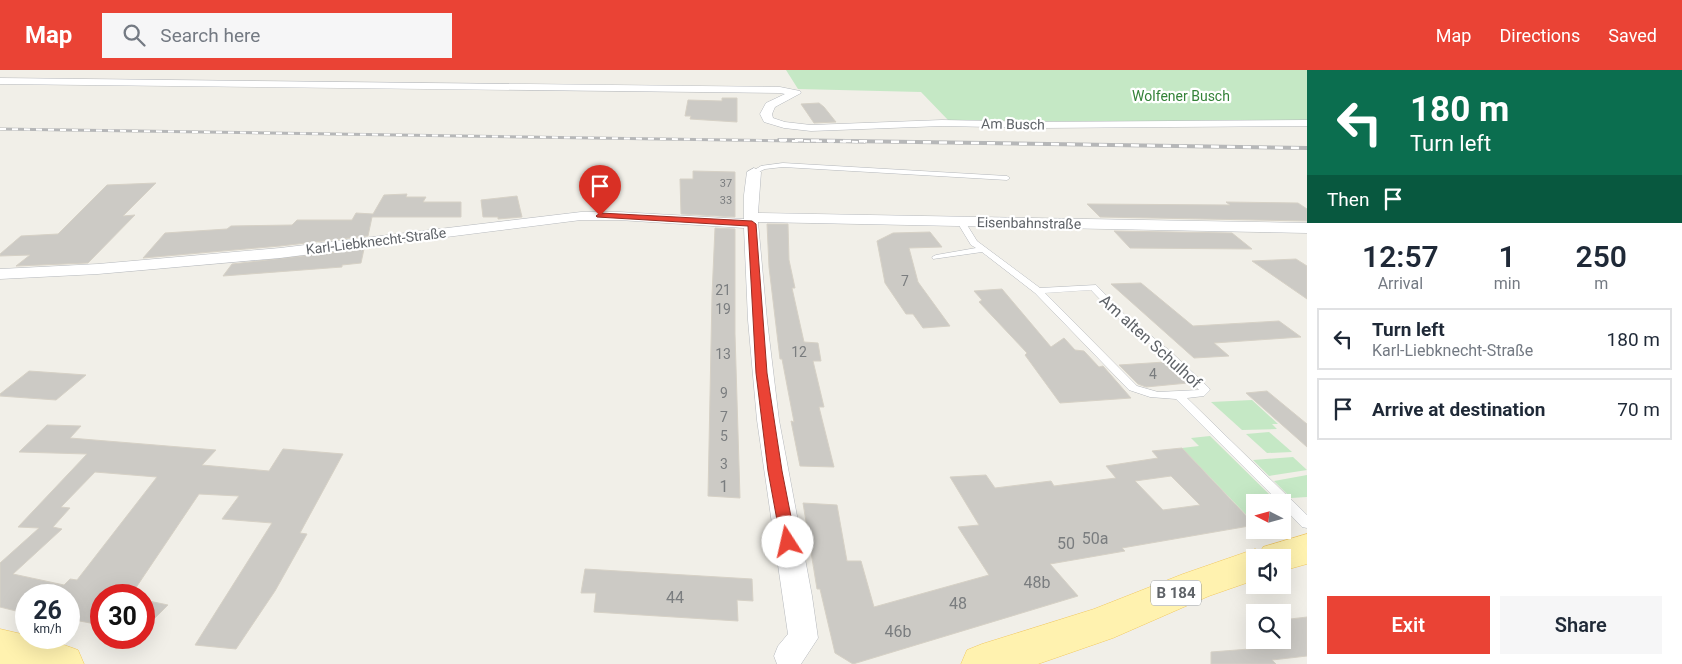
<!DOCTYPE html>
<meta charset="utf-8">
<style>
:root{--surface:#fff;--page:#f6f6f7;--text:#1f2937;--muted:#747a83;--line:#e0e1e3;--accent:#ea4335}
body{margin:0;font-family:Roboto,sans-serif;background:var(--page);color:var(--text);height:100vh;display:flex;flex-direction:column;font-size:19px;white-space:nowrap}
*{box-sizing:border-box;margin:0}
p{font-size:16px;color:var(--muted)}
.icon{flex:none;width:28px;height:28px;fill:none;stroke:currentColor;stroke-width:2;stroke-linecap:round;stroke-linejoin:round}
.map{position:relative;flex:1;overflow:hidden}
.panel{display:flex;flex-direction:column;background:var(--surface);width:375px}
.panel>*{flex:none}
.top-card{background:#0b6e4f;color:#fff;overflow:hidden}
.needle{width:32px;rotate:276deg}
.tools{position:absolute;left:1246px;top:424px;display:grid;gap:10px}
.tools a{display:grid;place-items:center;width:45px;height:45px;border-radius:0px;background:var(--surface);box-shadow:0 5px 20px #0002;font-size:25px}
.speed{position:absolute;left:15px;top:514px;display:flex;gap:10px;font-size:25px;font-weight:700;text-align:center}
.speed>*{display:grid;place-content:center;width:65px;height:65px;border-radius:50%;background:var(--surface);box-shadow:0 5px 20px #0002;line-height:1}
.speed small{font-size:12px;font-weight:400}
.speed .limit{border:8px solid #d22;background:#fff;color:#111}
.pin{position:absolute;display:grid;place-items:center;width:42px;height:42px;color:#fff;margin:-51px -21px;border-radius:50% 50% 50% 0;rotate:-45deg;box-shadow:0 0 5px #0007}
.pin .icon{rotate:45deg}
.me{position:absolute;width:55px;margin:-28px;rotate:350deg;stroke-linejoin:round;filter:drop-shadow(0 0 4px #0008)}
.turn{display:flex;align-items:center;gap:18px;height:105px;padding:0 20px;font-size:22px}
.turn .icon{width:65px;height:65px;stroke-width:2.5}
.turn b{display:block;font-size:35px;line-height:42px}
.then{display:flex;align-items:center;height:48px;padding:0 20px;background:#0003;gap:10px;font-size:19px}
.eta{display:flex;justify-content:space-evenly;align-items:center;height:85px;text-align:center}
.eta b{font-size:30px;font-weight:600;line-height:35px}
.primary-button{display:flex;gap:10px;margin-top:auto;padding:10px 20px}
.primary-button a{flex:1;height:58px;border-radius:0px;background:var(--accent);color:#fff;font-size:20px;font-weight:600;line-height:58px;text-align:center}
.primary-button a+a{background:var(--page);color:var(--text)}
ul{padding:0;list-style:none}
li{display:flex;align-items:center;gap:15px;height:62px;margin:0 10px 8px;padding:0 10px;border:2px solid var(--line);border-radius:0px}
li div{flex:1}
li b{display:block;font-size:19px}
li em{font-style:normal}
header{display:flex;align-items:center;gap:30px;box-sizing:border-box;height:70px;padding:0 25px;background:var(--accent);color:#fff}
header strong{font-size:24px}
nav{display:flex;gap:28px;margin-inline-start:auto;font-size:18px}
.search{width:350px;height:45px;background:var(--page);display:flex;align-items:center;gap:12px;box-sizing:border-box;padding:0 18px;border-radius:0px;color:var(--muted);font-size:19px}
main{display:flex;flex:1;min-height:0}
.map>svg:first-child{display:block}
.green{fill:#c5e8c5}
.building{fill:#cccac5;stroke:#d6d1c6;fill-rule:evenodd}
.lines{fill:none;stroke-linecap:round;stroke-linejoin:round}
.lane-casing{stroke:#b5b8bc;stroke-width:1}
.street-casing{stroke:#b5b8bc;stroke-width:1}
.primary-casing{stroke:#f2c960;stroke-width:1}
.lane{fill:#fff;fill-rule:evenodd}
.street{fill:#fff;fill-rule:evenodd}
.primary{fill:#fff2af;fill-rule:evenodd}
.rail-far1-casing{stroke:#b6b7b8;stroke-width:3}
.rail-casing{stroke:#b6b7b8;stroke-width:4}
.rail-far1{stroke:#fff;stroke-width:2;stroke-dasharray:6;stroke-linecap:butt}
.rail{stroke:#fff;stroke-width:2.5;stroke-dasharray:8;stroke-linecap:butt}
.route{fill:#ea4335;stroke:#982c22}
.labels{text-anchor:middle;stroke-width:4.5;stroke-linejoin:round;paint-order:stroke}
.far-number-label{font-size:11px;fill:#7a7d7f}
.far-park-label{font-size:14px;fill:#348238;stroke:#fff}
.far-street-label{font-size:14px;fill:#5f6368;stroke:#fff}
.number-label{font-size:14px;fill:#7a7d7f}
.shield{fill:#fff;stroke:#8f9295;stroke-width:1}
.shield-label{font-size:15px;font-weight:bold;fill:#5f6368}
.street-label{font-size:16px;fill:#5f6368;stroke:#fff}
.near-number-label{font-size:16px;fill:#7a7d7f}
</style>
<header>
<strong>Map</strong>
<div class="search"><svg class="icon" aria-label="search" viewBox="0 0 24 24"><circle cx="10" cy="10" r="6"/><path d="M15 15l6 6"/></svg>Search here</div>
<nav><a>Map</a><a>Directions</a><a>Saved</a></nav>
</header>
<main>
<div class="map">
<svg width="1307" height="594" viewBox="0 0 1307 594">
<rect width="100%" height="100%" fill="#f1efe8"/>
<!-- green -->
<g class="green">
<polygon points="786,0 1307,0 1307,50 1170,53 948,50 921,22 798,19"/>
<polygon points="1252,330 1278,354 1272,354 1277,359 1242,360 1211,332"/>
<polygon points="1269,362 1292,382 1267,383 1246,364"/>
<polygon points="1210,366 1277,432 1255,432 1255,454 1182,378 1199,376 1191,368"/>
<polygon points="1293,387 1307,400 1269,406 1253,390"/>
<polygon points="1307,405 1307,427 1291,428 1274,411"/>
</g>
<!-- building -->
<g class="building">
<polygon points="722,28 737,28 737,52 690,49 691,46 685,46 688,30 722,31"/>
<polygon points="819,33 824,37 836,52 814,53 801,34"/>
<polygon points="693,101 735,102 735,147 681,144 680,109 693,109"/>
<polygon points="156,113 123,146 135,145 88,193 16,196 30,185 0,186 0,184 21,166 58,164 107,115"/>
<polygon points="407,124 406,127 426,127 423,132 461,132 461,147 372,147 368,166 280,176 143,188 165,163 227,159 231,156 292,155 297,150 352,150 356,143 373,144 384,125"/>
<polygon points="517,126 522,147 498,149 498,147 483,147 481,130"/>
<polygon points="1226,132 1298,133 1307,139 1307,151 1100,147 1087,134 1230,135"/>
<polygon points="767,154 788,154 789,190 795,218 792,218 804,272 818,273 821,291 813,291 824,337 819,337 834,397 800,396 791,351 794,352 782,289 780,289 769,197"/>
<polygon points="715,158 735,159 735,264 740,428 708,426 712,225"/>
<polygon points="1114,161 1232,163 1252,179 1130,178"/>
<polygon points="930,162 942,177 909,178 918,212 950,256 923,258 913,244 906,244 885,213 877,171 893,163"/>
<polygon points="364,179 361,193 342,195 342,197 223,206 232,194"/>
<polygon points="1296,189 1307,196 1307,229 1252,191"/>
<polygon points="1141,213 1193,256 1279,251 1301,267 1214,273 1229,286 1194,288 1111,214"/>
<polygon points="1002,219 1051,277 1064,268 1075,280 1084,281 1099,297 1103,296 1131,328 1060,333 1025,285 1027,283 979,232 982,230 974,221"/>
<polygon points="1165,292 1188,313 1146,317 1138,314 1119,295"/>
<polygon points="29,301 86,305 56,330 0,326 0,324"/>
<polygon points="1267,321 1307,354 1307,377 1246,323"/>
<path d="M47,355L81,356L70,368L216,380L202,395L269,401L283,379L343,384L300,463L307,464L275,521L236,579L195,575L272,453L222,449L239,426L199,424L131,525H101V555L69,549V525H26V531L16,541L0,537V493L39,458L18,457L87,384L19,382ZM95,402L157,407L77,510L70,509L64,515L13,504L62,459L53,457L70,438L61,437Z"/>
<path d="M1182,378L1255,455L1122,478L1125,481L1050,494L1078,526L853,594L835,583L820,519H817L803,433L837,435L847,491H861L874,537L989,505L958,457L979,455L950,407L986,405L995,418L1051,411L1054,416L1116,408L1106,396L1158,388L1152,381ZM1171,406L1200,435L1163,440L1135,411Z"/>
<polygon points="585,499 752,509 753,531 737,530 738,551 594,542 596,523 581,523"/>
<polygon points="144,530 168,535 144,559"/>
<polygon points="1307,547 1307,586 1272,590 1276,594 1211,594 1211,582 1262,578 1256,570 1282,570 1282,550"/>
</g>
<g class="lines">
<!-- lane casing -->
<g class="lane-casing">
<g id="lane">
<polygon points="783,93 1007,106 1010,108 1007,110 783,97 765,99 754,104 751,102 761,96"/>
<path d="M958,150H964L977,171L1040,218L1096,215L1125,245L1170,281L1209,318L1210,320L1204,326L1187,328L1307,445V458L1302,457L1282,436V432H1279L1176,329L1150,327L1129,320L1035,223L982,182L933,189L932,187L936,185L976,178L971,175L957,152ZM1091,220L1119,249L1164,285L1199,320L1158,322L1137,316L1045,223Z"/>
</g>
</g>
<!-- street casing -->
<g class="street-casing">
<g id="street">
<polygon points="0,8 780,17 800,21 801,23 775,37 772,44 773,48 785,52 811,55 942,50 1038,52 1307,50 1307,56 1038,58 942,56 811,61 784,58 764,52 760,44 766,33 785,24 780,23 0,14"/>
<polygon points="754,98 761,102 758,143 1307,153 1307,163 758,152 767,250 779,350 812,526 818,568 801,594 777,594 774,586 778,576 788,564 757,350 748,250 744,158 619,150 581,150 280,188 98,204 0,209 0,199 98,194 280,178 581,142 619,142 744,149 744,125 747,102"/>
</g>
</g>
<!-- primary casing -->
<g class="primary-casing">
<g id="primary">
<polygon points="1307,464 1307,494 1282,501 1282,488 1255,488 1255,510 1209,526 1113,568 1038,594 961,594 967,580 982,574 1094,539 1183,504 1255,479 1261,481 1263,477"/>
<path d="M0,559L26,565V568C44,568 62,574 78,580L84,594H0Z"/>
</g>
</g>
<!-- lane -->
<use href="#lane" class="lane"/>
<!-- street -->
<use href="#street" class="street"/>
<!-- primary -->
<use href="#primary" class="primary"/>
<!-- rail-far1 casing -->
<g class="rail-far1-casing">
<polyline id="rail-far1" points="0,59 865,72"/>
</g>
<!-- rail casing -->
<g class="rail-casing">
<polyline id="rail" points="779,70 1307,78"/>
</g>
<!-- rail-far1 -->
<use href="#rail-far1" class="rail-far1"/>
<!-- rail -->
<use href="#rail" class="rail"/>
</g>
<!-- route -->
<polygon class="route" points="600,143 752,151 756,154 767,303 782,401 796,472 794,476 788,478 783,476 781,472 768,401 756,303 748,156 597,147 596,146"/>
<g class="labels">
<!-- far-number labels -->
<g class="far-number-label">
<text x="726" y="117">37</text>
<text x="726" y="134">33</text>
</g>
<!-- far-park labels -->
<g class="far-park-label">
<text x="1181" y="31">Wolfener Busch</text>
</g>
<!-- far-street labels -->
<g class="far-street-label">
<text transform="translate(1013 54) rotate(1)" y="5">Am Busch</text>
<text transform="translate(1029 153) rotate(1)" y="5">Eisenbahnstraße</text>
<text transform="translate(376 171) rotate(-7)" y="5">Karl-Liebknecht-Straße</text>
</g>
<!-- number labels -->
<g class="number-label">
<text x="905" y="216">7</text>
<text x="723" y="225">21</text>
<text x="723" y="244">19</text>
<text x="799" y="287">12</text>
<text x="723" y="289">13</text>
<text x="1153" y="309">4</text>
<text x="724" y="328">9</text>
<text x="724" y="352">7</text>
<text x="724" y="371">5</text>
<text x="724" y="399">3</text>
</g>
<!-- shield labels -->
<rect class="shield" x="1151" y="510.5" width="50" height="25" rx="4"/>
<g class="shield-label">
<text x="1176" y="528">B 184</text>
</g>
<!-- street labels -->
<g class="street-label">
<text transform="translate(1151 271) rotate(42)" y="6">Am alten Schulhof</text>
</g>
<!-- near-number labels -->
<g class="near-number-label">
<text x="724" y="422">1</text>
<text x="1095" y="474">50a</text>
<text x="1066" y="479">50</text>
<text x="1037" y="518">48b</text>
<text x="675" y="533">44</text>
<text x="958" y="539">48</text>
<text x="898" y="567">46b</text>
</g>
</g>
</svg>
<div class="tools">
<a><svg class="needle" viewBox="-14 -14 28 28"><path d="M0-13l5 13h-10z" fill="#e53935"/><path d="M0 13l5-13h-10z" fill="#747a83"/></svg></a>
<a><svg class="icon" aria-label="sound" viewBox="0 0 24 24"><path d="M4 9h4l5-4v14l-5-4H4zM17 9q2 3 0 6"/></svg></a>
<a><svg class="icon" aria-label="search" viewBox="0 0 24 24"><circle cx="10" cy="10" r="6"/><path d="M15 15l6 6"/></svg></a>
</div>
<div class="speed"><div>26<small>km/h</small></div><div class="limit">30</div></div>
<div class="pin" style="left:600px;top:146px;background:#d93025"><svg class="icon" aria-label="arrive" viewBox="0 0 24 24"><path d="M6 21V4h12l-3 4 3 4H6"/></svg></div>
<svg class="me" style="left:788px;top:472px" viewBox="-20 -20 40 40"><circle r="19" fill="#fff"/><path d="M0-13L10 11 0 6-10 11z" fill="#ea4335"/></svg>
</div>
<section class="panel">
<div class="top-card">
<div class="turn"><svg class="icon" aria-label="left" viewBox="0 0 24 24"><path d="M17 20v-9H6M10 6l-5 5 5 5"/></svg><div><b>180 m</b>Turn left</div></div>
<div class="then">Then<svg class="icon" aria-label="arrive" viewBox="0 0 24 24"><path d="M6 21V4h12l-3 4 3 4H6"/></svg></div>
</div>
<div class="eta">
<div><b>12:57</b><p>Arrival</p></div>
<div><b>1</b><p>min</p></div>
<div><b>250</b><p>m</p></div>
</div>
<ul>
<li><svg class="icon" aria-label="left" viewBox="0 0 24 24"><path d="M17 20v-9H6M10 6l-5 5 5 5"/></svg><div><b>Turn left</b><p>Karl-Liebknecht-Straße</p></div><em>180 m</em></li>
<li><svg class="icon" aria-label="arrive" viewBox="0 0 24 24"><path d="M6 21V4h12l-3 4 3 4H6"/></svg><div><b>Arrive at destination</b></div><em>70 m</em></li>
</ul>
<div class="primary-button"><a>Exit</a><a>Share</a></div>
</section>
</main>
